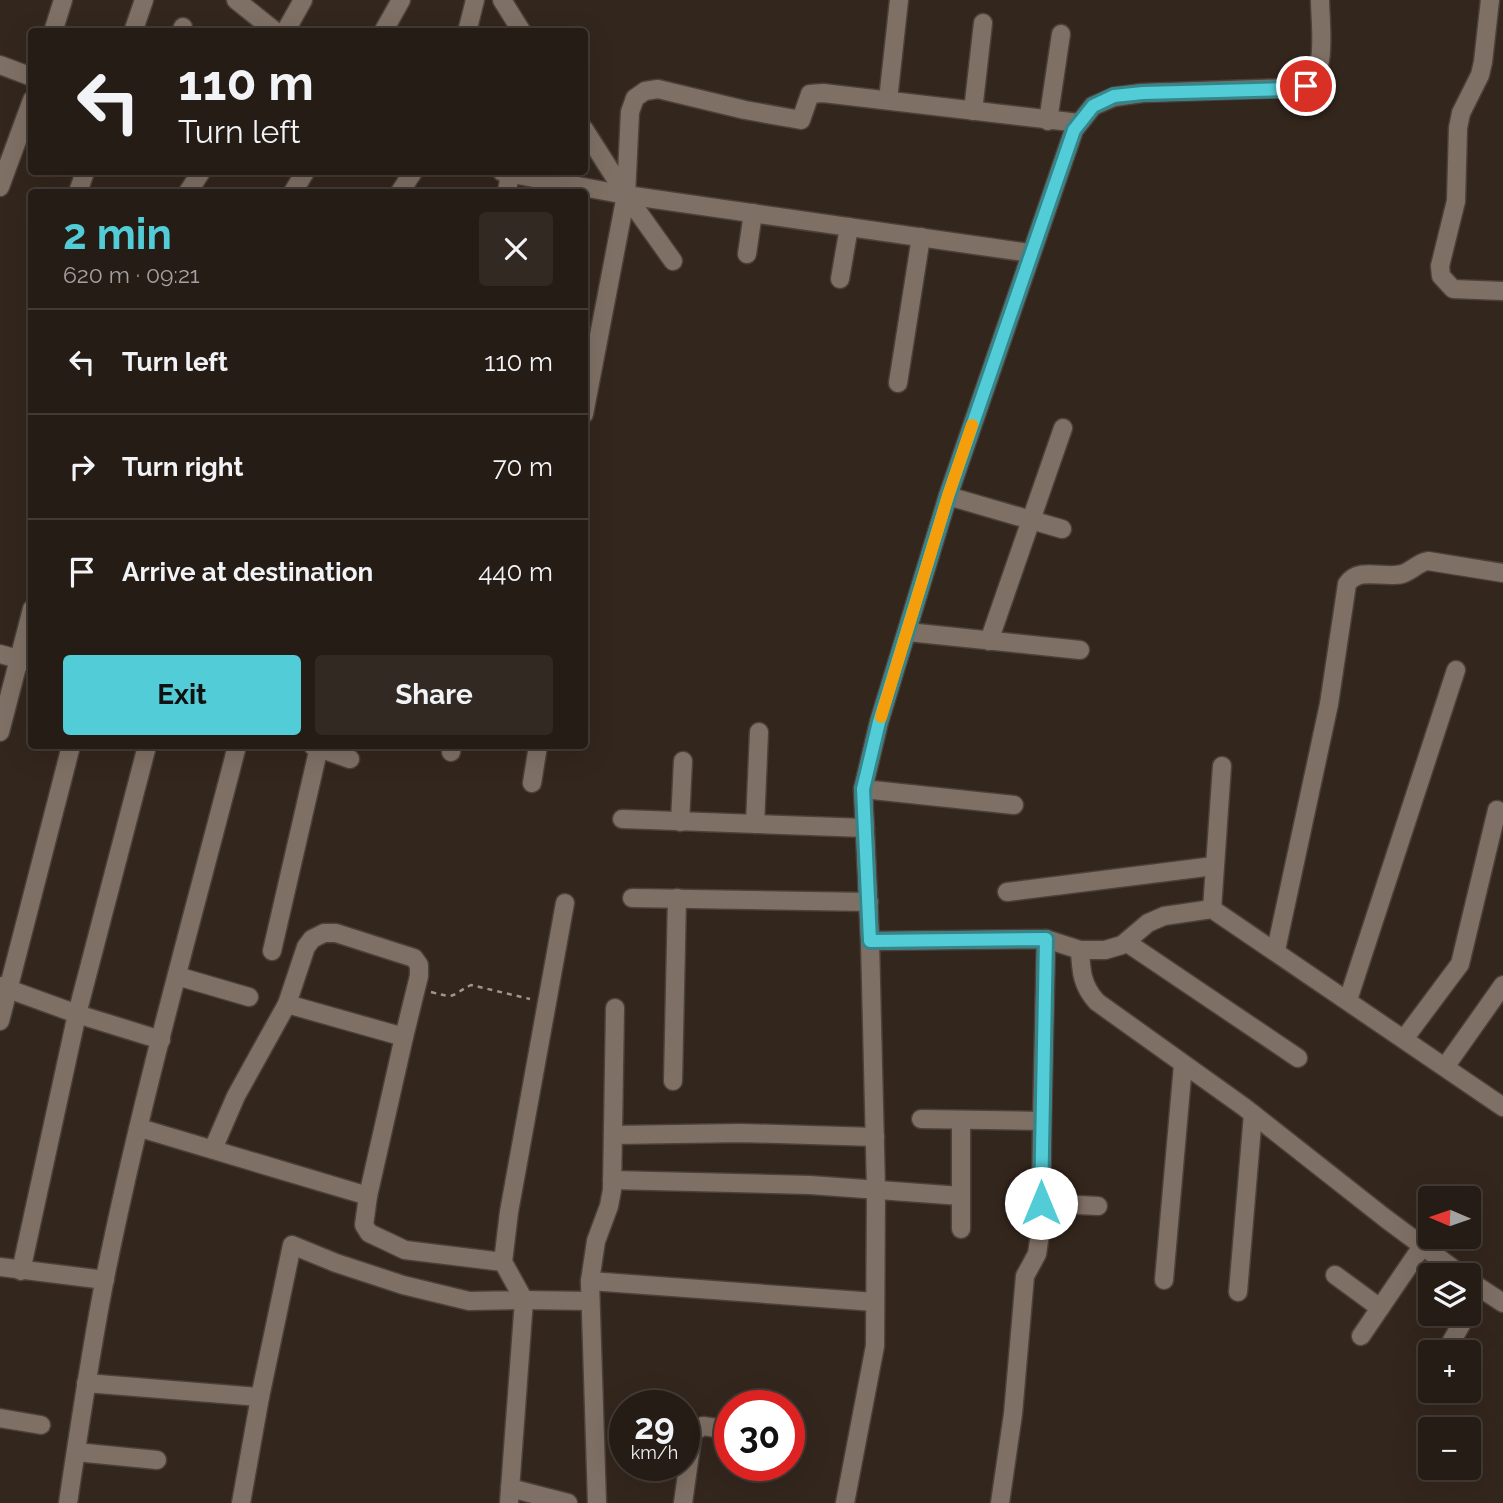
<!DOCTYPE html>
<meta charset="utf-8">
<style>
:root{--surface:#261c16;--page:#322923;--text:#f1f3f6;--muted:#a4a1a1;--line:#423a35;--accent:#52ccd6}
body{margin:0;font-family:Raleway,sans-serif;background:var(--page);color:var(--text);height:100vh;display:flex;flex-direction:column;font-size:26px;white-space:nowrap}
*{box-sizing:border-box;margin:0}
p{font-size:23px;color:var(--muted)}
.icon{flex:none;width:38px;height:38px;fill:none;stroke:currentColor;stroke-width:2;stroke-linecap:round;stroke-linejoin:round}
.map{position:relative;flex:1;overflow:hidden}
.panel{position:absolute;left:28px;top:189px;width:560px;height:560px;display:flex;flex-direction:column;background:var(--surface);border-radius:7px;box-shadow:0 7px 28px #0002,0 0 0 2px var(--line)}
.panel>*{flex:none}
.top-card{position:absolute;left:28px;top:28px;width:560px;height:147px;border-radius:7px;box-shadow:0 7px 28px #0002,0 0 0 2px var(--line);background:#261c16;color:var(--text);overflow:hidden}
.needle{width:46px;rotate:272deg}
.fabs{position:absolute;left:1418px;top:1186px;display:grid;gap:14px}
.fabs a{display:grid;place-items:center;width:63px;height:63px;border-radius:7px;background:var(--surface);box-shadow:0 7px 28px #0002,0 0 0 2px var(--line);font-size:35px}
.speed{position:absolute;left:609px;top:1390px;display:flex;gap:14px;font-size:35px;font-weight:700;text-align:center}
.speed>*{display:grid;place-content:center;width:91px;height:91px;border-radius:50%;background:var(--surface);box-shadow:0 7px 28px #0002,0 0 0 2px var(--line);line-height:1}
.speed small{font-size:18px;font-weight:400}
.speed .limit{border:10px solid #d22;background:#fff;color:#111}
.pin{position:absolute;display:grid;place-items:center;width:60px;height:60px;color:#fff;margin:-30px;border:4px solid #fff;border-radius:50%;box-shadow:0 2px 7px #0007}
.me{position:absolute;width:77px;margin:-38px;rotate:0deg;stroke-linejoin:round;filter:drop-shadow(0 0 5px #0008)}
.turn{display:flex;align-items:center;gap:24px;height:147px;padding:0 35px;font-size:32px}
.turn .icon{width:91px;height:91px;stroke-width:2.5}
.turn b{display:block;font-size:49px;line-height:60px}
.round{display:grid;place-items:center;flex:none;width:74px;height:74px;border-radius:7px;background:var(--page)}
.headline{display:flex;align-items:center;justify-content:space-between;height:119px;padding:0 35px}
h1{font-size:42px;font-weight:700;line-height:52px;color:var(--accent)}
.action{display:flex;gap:14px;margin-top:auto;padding:14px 35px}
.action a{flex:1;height:80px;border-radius:7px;background:var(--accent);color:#111;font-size:28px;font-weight:700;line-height:80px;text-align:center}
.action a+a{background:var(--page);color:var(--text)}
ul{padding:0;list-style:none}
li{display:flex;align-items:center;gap:21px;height:105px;padding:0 35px;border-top:2px solid var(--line)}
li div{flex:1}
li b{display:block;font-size:26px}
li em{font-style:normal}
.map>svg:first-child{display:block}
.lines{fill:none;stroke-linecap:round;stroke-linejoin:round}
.minor-casing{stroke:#4c4139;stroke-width:21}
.path{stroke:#9f958d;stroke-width:2.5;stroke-dasharray:5 5;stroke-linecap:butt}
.minor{stroke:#7f7065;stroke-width:18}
.route-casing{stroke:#35858b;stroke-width:18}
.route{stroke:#52ccd6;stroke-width:12}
.slow{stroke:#f59e0b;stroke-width:12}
</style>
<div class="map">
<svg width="1503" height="1503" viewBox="0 0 1503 1503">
<rect width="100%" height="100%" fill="#33261d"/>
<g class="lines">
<!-- minor casing -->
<g class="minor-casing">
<g id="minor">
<polyline points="236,0 276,32"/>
<polyline points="502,0 522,32"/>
<polyline points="1490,0 1483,62 1480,75 1461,113 1458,128 1456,201 1440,266 1441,276 1453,289 1503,291"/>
<polyline points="53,32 63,0"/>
<polyline points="133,32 144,0"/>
<polyline points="181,32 183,27"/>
<polyline points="285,32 303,0"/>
<polyline points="383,32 401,0"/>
<polyline points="467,32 475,0"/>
<polyline points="0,65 32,77"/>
<polyline points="888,100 899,0"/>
<polyline points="973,111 983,23"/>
<polyline points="1048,121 1061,34"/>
<polyline points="584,129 626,195 673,261"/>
<polyline points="502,172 626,195 1030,253"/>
<polyline points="0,187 32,100"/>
<polyline points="78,192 85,172"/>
<polyline points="188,192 201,172"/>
<polyline points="293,192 305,172"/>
<polyline points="400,192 413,172"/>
<polyline points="507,192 510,173"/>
<polyline points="747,254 753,213"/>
<polyline points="840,279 849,227"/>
<polyline points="898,383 921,237"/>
<polyline points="584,414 626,195 630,112 635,98 645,91 658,89 745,110 801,120 810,94 823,93 1079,123"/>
<polyline points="948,496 1062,529"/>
<polyline points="908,632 1080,650"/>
<polyline points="989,641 1063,428"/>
<polyline points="0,654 32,663"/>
<polyline points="0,732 32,609"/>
<polyline points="313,746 350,759"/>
<polyline points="451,752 452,746"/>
<polyline points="532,783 538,746"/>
<polyline points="863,789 1014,805"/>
<polyline points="622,819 865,828"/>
<polyline points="680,822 683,761"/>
<polyline points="755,824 759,732"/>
<polyline points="1007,892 1214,866"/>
<polyline points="632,898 869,902"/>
<polyline points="1212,909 1222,766"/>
<polyline points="870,941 1046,939 1080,950 1105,950 1122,945 1148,923 1164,916 1212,909 1503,1107"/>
<polyline points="1126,942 1298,1058"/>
<path d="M1080,950C1081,971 1082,986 1097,1002L1244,1107L1385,1218L1463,1276"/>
<path d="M1276,950L1329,704L1347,584C1359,566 1384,579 1402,574C1412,571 1417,563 1428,561L1503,573"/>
<polyline points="272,951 319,747"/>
<polyline points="177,976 249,997"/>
<polyline points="0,986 77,1014 161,1040"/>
<polyline points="1348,1000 1456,670"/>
<polyline points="287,1004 404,1037 368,1196"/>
<polyline points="0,1021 71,746"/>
<polyline points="1404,1039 1460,964 1497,810"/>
<polyline points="1445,1067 1503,985"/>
<polyline points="673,1081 677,898"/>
<polyline points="921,1119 1042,1121 1046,939"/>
<polyline points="140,1128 368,1196 364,1225 369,1233 386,1241 405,1250 503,1262"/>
<polyline points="613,1135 742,1133 875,1137"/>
<polyline points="213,1149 236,1096 287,1004 306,947 312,939 324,933 336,933 414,958 419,965 419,976 404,1037"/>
<polyline points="612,1180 810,1185 961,1196"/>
<polyline points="1041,1203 1098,1206"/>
<polyline points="961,1229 961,1120"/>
<polyline points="0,1267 105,1280"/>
<polyline points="21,1271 77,1014 147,746"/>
<polyline points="1335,1275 1380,1308"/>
<polyline points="1164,1280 1183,1065"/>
<polyline points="1468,1280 1503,1303"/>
<polyline points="590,1281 875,1302"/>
<polyline points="1238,1292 1253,1114"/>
<polyline points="1361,1336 1423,1245"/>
<polyline points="1445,1353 1467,1314"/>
<polyline points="86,1383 260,1397"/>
<polyline points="0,1418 41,1425"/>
<polyline points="76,1452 157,1460"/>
<polyline points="510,1488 568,1503"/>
<path d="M68,1503C79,1429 90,1356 104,1283C140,1102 191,924 237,746"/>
<polyline points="241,1503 260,1397 292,1245 336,1263 403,1285 469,1301 524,1300 503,1262 509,1212 565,903"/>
<polyline points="509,1503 524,1300 590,1301"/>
<polyline points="597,1503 590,1281 596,1241 609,1206 612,1190 615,1008"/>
<polyline points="683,1503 693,1432 703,1426 730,1430"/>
<path d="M845,1503L875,1346L876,1189L870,941L863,789L879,722L948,496L1074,130L1093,106L1114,97L1142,93L1289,88C1294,88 1302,88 1306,86C1328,75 1320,21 1320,0"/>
<polyline points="1000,1503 1013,1414 1025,1276 1037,1254 1041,1227 1042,1121"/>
</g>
</g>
<!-- path -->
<path class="path" d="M431,992C457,999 449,996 471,985L530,999"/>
<!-- minor -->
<use href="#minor" class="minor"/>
</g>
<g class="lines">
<!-- route casing -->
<g class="route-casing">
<polyline id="route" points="1041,1203 1046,939 870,941 863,789 879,722 948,496 1074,130 1093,106 1114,96 1143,93 1289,89 1306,86"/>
</g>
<!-- route -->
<use href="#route" class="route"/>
<!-- slow -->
<polyline class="slow" points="881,717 948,496 972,425"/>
</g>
</svg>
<div class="fabs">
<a><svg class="needle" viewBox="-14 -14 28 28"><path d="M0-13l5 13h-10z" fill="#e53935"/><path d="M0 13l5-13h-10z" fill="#a4a1a1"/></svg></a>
<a><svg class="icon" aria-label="layers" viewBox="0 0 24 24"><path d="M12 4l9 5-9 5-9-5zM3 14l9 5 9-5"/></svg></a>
<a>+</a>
<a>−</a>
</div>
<div class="speed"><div>29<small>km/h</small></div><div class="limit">30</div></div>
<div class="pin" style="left:1306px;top:86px;background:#d93025"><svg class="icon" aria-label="arrive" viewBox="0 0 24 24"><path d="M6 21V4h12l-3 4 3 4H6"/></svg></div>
<svg class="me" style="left:1041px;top:1203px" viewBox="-20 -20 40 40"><circle r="19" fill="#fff"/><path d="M0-13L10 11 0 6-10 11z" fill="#52ccd6"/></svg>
<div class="top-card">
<div class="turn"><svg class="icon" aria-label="left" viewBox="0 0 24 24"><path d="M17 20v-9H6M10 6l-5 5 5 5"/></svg><div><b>110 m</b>Turn left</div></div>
</div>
<section class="panel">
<div class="headline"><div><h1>2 min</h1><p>620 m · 09:21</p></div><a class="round"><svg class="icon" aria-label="close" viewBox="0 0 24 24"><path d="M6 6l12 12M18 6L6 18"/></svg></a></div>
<ul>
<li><svg class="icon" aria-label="left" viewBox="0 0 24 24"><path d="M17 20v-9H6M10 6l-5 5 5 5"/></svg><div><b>Turn left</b></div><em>110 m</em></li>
<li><svg class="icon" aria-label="right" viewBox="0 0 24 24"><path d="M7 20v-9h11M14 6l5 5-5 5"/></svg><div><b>Turn right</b></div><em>70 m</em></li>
<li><svg class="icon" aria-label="arrive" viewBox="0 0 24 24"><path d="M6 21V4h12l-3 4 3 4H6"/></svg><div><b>Arrive at destination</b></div><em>440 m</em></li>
</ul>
<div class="action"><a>Exit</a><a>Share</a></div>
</section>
</div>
